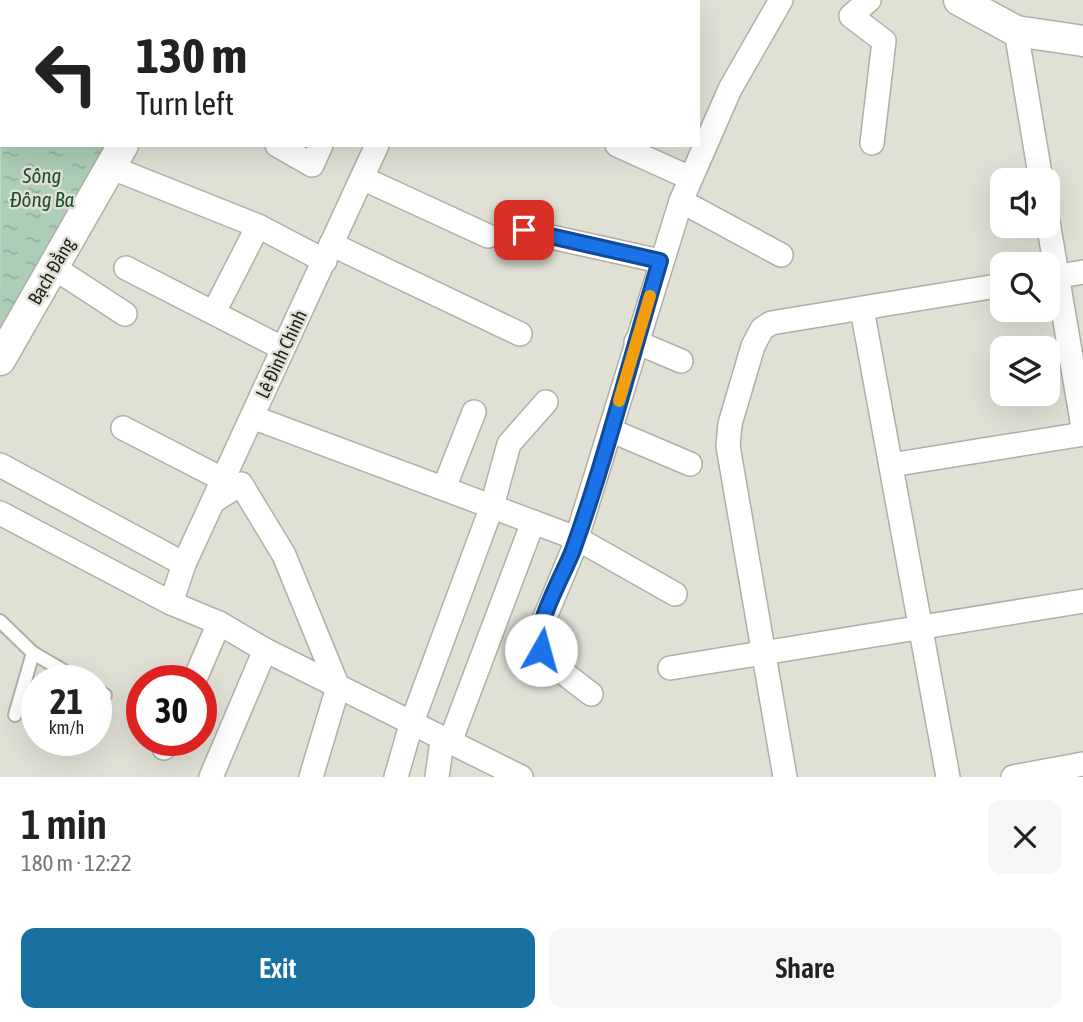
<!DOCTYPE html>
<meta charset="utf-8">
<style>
:root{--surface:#fff;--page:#f6f6f6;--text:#222;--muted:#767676;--accent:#1871a0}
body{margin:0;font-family:"Asap Condensed",sans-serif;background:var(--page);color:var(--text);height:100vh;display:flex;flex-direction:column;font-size:26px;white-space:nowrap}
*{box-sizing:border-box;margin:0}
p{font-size:23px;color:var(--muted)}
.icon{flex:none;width:38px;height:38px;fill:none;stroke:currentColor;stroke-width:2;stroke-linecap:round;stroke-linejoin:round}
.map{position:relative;height:777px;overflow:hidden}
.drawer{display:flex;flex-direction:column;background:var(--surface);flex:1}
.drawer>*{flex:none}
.top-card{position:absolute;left:0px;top:0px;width:700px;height:147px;box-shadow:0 7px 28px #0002;background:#fff;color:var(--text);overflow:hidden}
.tools{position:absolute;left:990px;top:168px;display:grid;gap:14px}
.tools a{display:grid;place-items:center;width:70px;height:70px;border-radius:14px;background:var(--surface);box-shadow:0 7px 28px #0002;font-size:35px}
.speed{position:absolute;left:21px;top:665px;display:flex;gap:14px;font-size:35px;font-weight:700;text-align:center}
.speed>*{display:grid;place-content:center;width:91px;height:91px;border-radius:50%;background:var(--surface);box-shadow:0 7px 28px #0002;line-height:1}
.speed small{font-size:18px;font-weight:400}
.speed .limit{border:10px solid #d22;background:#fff;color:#111}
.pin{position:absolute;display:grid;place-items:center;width:60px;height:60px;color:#fff;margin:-30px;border-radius:14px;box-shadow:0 4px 10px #0006}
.me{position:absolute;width:77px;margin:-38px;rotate:7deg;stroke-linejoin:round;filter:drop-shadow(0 0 5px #0008)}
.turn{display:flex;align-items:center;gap:24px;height:147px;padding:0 21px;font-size:32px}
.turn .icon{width:91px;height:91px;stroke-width:2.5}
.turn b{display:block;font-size:49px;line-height:60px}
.round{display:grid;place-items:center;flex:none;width:74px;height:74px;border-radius:14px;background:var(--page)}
.overview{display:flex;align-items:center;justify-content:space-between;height:119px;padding:0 21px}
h1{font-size:42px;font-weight:600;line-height:52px}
.primary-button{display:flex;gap:14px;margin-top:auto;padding:14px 21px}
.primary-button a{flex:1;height:80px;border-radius:14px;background:var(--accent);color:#fff;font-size:28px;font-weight:600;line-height:80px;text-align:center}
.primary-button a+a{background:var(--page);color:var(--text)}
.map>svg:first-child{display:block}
.water{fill:url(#water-ripples)}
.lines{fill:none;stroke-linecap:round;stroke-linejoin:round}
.service-casing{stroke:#b1afa5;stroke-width:16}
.minor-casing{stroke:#b1afa5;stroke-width:26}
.tertiary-casing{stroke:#b1afa5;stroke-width:33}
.service{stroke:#fff;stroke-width:12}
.minor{stroke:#fff;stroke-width:23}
.tertiary{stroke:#fff;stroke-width:30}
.route-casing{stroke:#114b97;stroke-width:18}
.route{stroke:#1a73e8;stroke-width:12}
.slow{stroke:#f59e0b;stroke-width:12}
.labels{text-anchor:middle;stroke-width:5;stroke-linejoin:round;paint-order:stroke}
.street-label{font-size:19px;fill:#201f1b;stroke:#e1e0d5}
.water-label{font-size:21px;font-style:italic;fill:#1c5233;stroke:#e1e0d5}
</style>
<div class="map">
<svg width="1083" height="777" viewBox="0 0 1083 777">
<defs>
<pattern id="water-ripples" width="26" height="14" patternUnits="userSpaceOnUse" patternTransform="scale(1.75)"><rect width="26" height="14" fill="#accdb6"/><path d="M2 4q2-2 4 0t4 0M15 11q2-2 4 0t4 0" fill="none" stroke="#94b09c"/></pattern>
</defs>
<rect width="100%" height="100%" fill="#e1e0d5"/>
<!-- water -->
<polygon class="water" points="1,0 202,0 2,2 2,145 117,145 0,343"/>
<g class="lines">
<!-- service casing -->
<g class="service-casing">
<g id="service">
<polyline points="0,621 33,653 81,681"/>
<polyline points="96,690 105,695"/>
<polyline points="15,715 33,653"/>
</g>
</g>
<!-- minor casing -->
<g class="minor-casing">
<g id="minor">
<polyline points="286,0 288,2"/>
<polyline points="869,0 851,16 884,41 872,143"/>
<polyline points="441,2 442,0"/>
<polyline points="1016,31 1041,180"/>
<polyline points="277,145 312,165 321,145"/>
<polyline points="617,145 690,178"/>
<polyline points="110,167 258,226 325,261"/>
<polyline points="362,178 488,236"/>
<polyline points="681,201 781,255"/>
<polyline points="1048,222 1083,427"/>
<polyline points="524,231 660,261"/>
<polyline points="331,244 520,334"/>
<polyline points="53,267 125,314"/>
<polyline points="126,268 282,348"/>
<polyline points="1048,278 1083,272"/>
<polyline points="862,309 948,777"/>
<polyline points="214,312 258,226"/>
<polyline points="636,342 681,361"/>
<polyline points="252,417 576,538 675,594"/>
<polyline points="123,428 222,479"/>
<polyline points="610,430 690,464"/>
<polyline points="0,465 184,564"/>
<polyline points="891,465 1083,434"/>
<polyline points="444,488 474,412"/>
<polyline points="215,500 241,484 284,555 338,687 311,777"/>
<polyline points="0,513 171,603 219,623 265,650 521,777"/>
<polyline points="171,603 184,564 377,145"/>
<polyline points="670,668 1083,601"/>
<polyline points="194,681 219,623"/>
<polyline points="591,694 548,661 539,644 543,622 573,550 681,201 730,89 781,0"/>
<polyline points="450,742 533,522"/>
<polyline points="164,748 167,740"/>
<polyline points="211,777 265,650"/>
<polyline points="396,777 411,725 492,506 509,444 546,402"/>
<polyline points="437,777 442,741"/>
<polyline points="785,777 728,446 730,424 753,346 762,329 771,323 1003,285"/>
<polyline points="1013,777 1083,764"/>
</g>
</g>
<!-- tertiary casing -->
<g class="tertiary-casing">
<g id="tertiary">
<polyline points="959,0 1016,31 1083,41"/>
<polyline points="210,2 211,0"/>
<polyline points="0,360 123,145"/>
</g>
</g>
<!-- service -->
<use href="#service" class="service"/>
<!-- minor -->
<use href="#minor" class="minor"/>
<!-- tertiary -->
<use href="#tertiary" class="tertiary"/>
</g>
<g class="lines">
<!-- route casing -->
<g class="route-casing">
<path id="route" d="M524,230L660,261C631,357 607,455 573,550C565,572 531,629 541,650"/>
</g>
<!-- route -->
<use href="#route" class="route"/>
<!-- slow -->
<polyline class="slow" points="619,401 650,296"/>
</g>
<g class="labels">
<!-- street labels -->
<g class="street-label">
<text transform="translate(51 271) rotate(-60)" y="7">Bạch Đằng</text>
<text transform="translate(281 354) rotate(-65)" y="7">Lê Đình Chinh</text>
</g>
<!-- water labels -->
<g class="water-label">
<text x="42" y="183">Sông<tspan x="42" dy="24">Đông Ba</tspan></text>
</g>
</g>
</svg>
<div class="tools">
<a><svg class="icon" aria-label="sound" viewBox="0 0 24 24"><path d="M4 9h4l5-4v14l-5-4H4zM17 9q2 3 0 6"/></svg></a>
<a><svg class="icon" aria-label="search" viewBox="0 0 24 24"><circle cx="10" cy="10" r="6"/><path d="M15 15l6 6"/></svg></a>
<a><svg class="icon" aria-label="layers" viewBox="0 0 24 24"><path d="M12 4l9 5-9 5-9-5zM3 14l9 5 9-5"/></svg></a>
</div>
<div class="speed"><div>21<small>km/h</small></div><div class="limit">30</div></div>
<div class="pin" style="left:524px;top:230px;background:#d93025"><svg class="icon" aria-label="arrive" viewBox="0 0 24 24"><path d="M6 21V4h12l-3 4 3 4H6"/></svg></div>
<svg class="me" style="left:541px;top:650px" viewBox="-20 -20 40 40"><circle r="19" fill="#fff"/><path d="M0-13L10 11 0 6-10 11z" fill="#1a73e8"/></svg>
<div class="top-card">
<div class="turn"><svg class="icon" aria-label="left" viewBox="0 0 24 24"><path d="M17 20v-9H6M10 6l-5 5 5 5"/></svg><div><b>130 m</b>Turn left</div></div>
</div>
</div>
<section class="drawer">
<div class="overview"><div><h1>1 min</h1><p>180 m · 12:22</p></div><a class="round"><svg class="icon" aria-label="close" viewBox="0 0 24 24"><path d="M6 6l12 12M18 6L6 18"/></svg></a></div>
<div class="primary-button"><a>Exit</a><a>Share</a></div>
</section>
